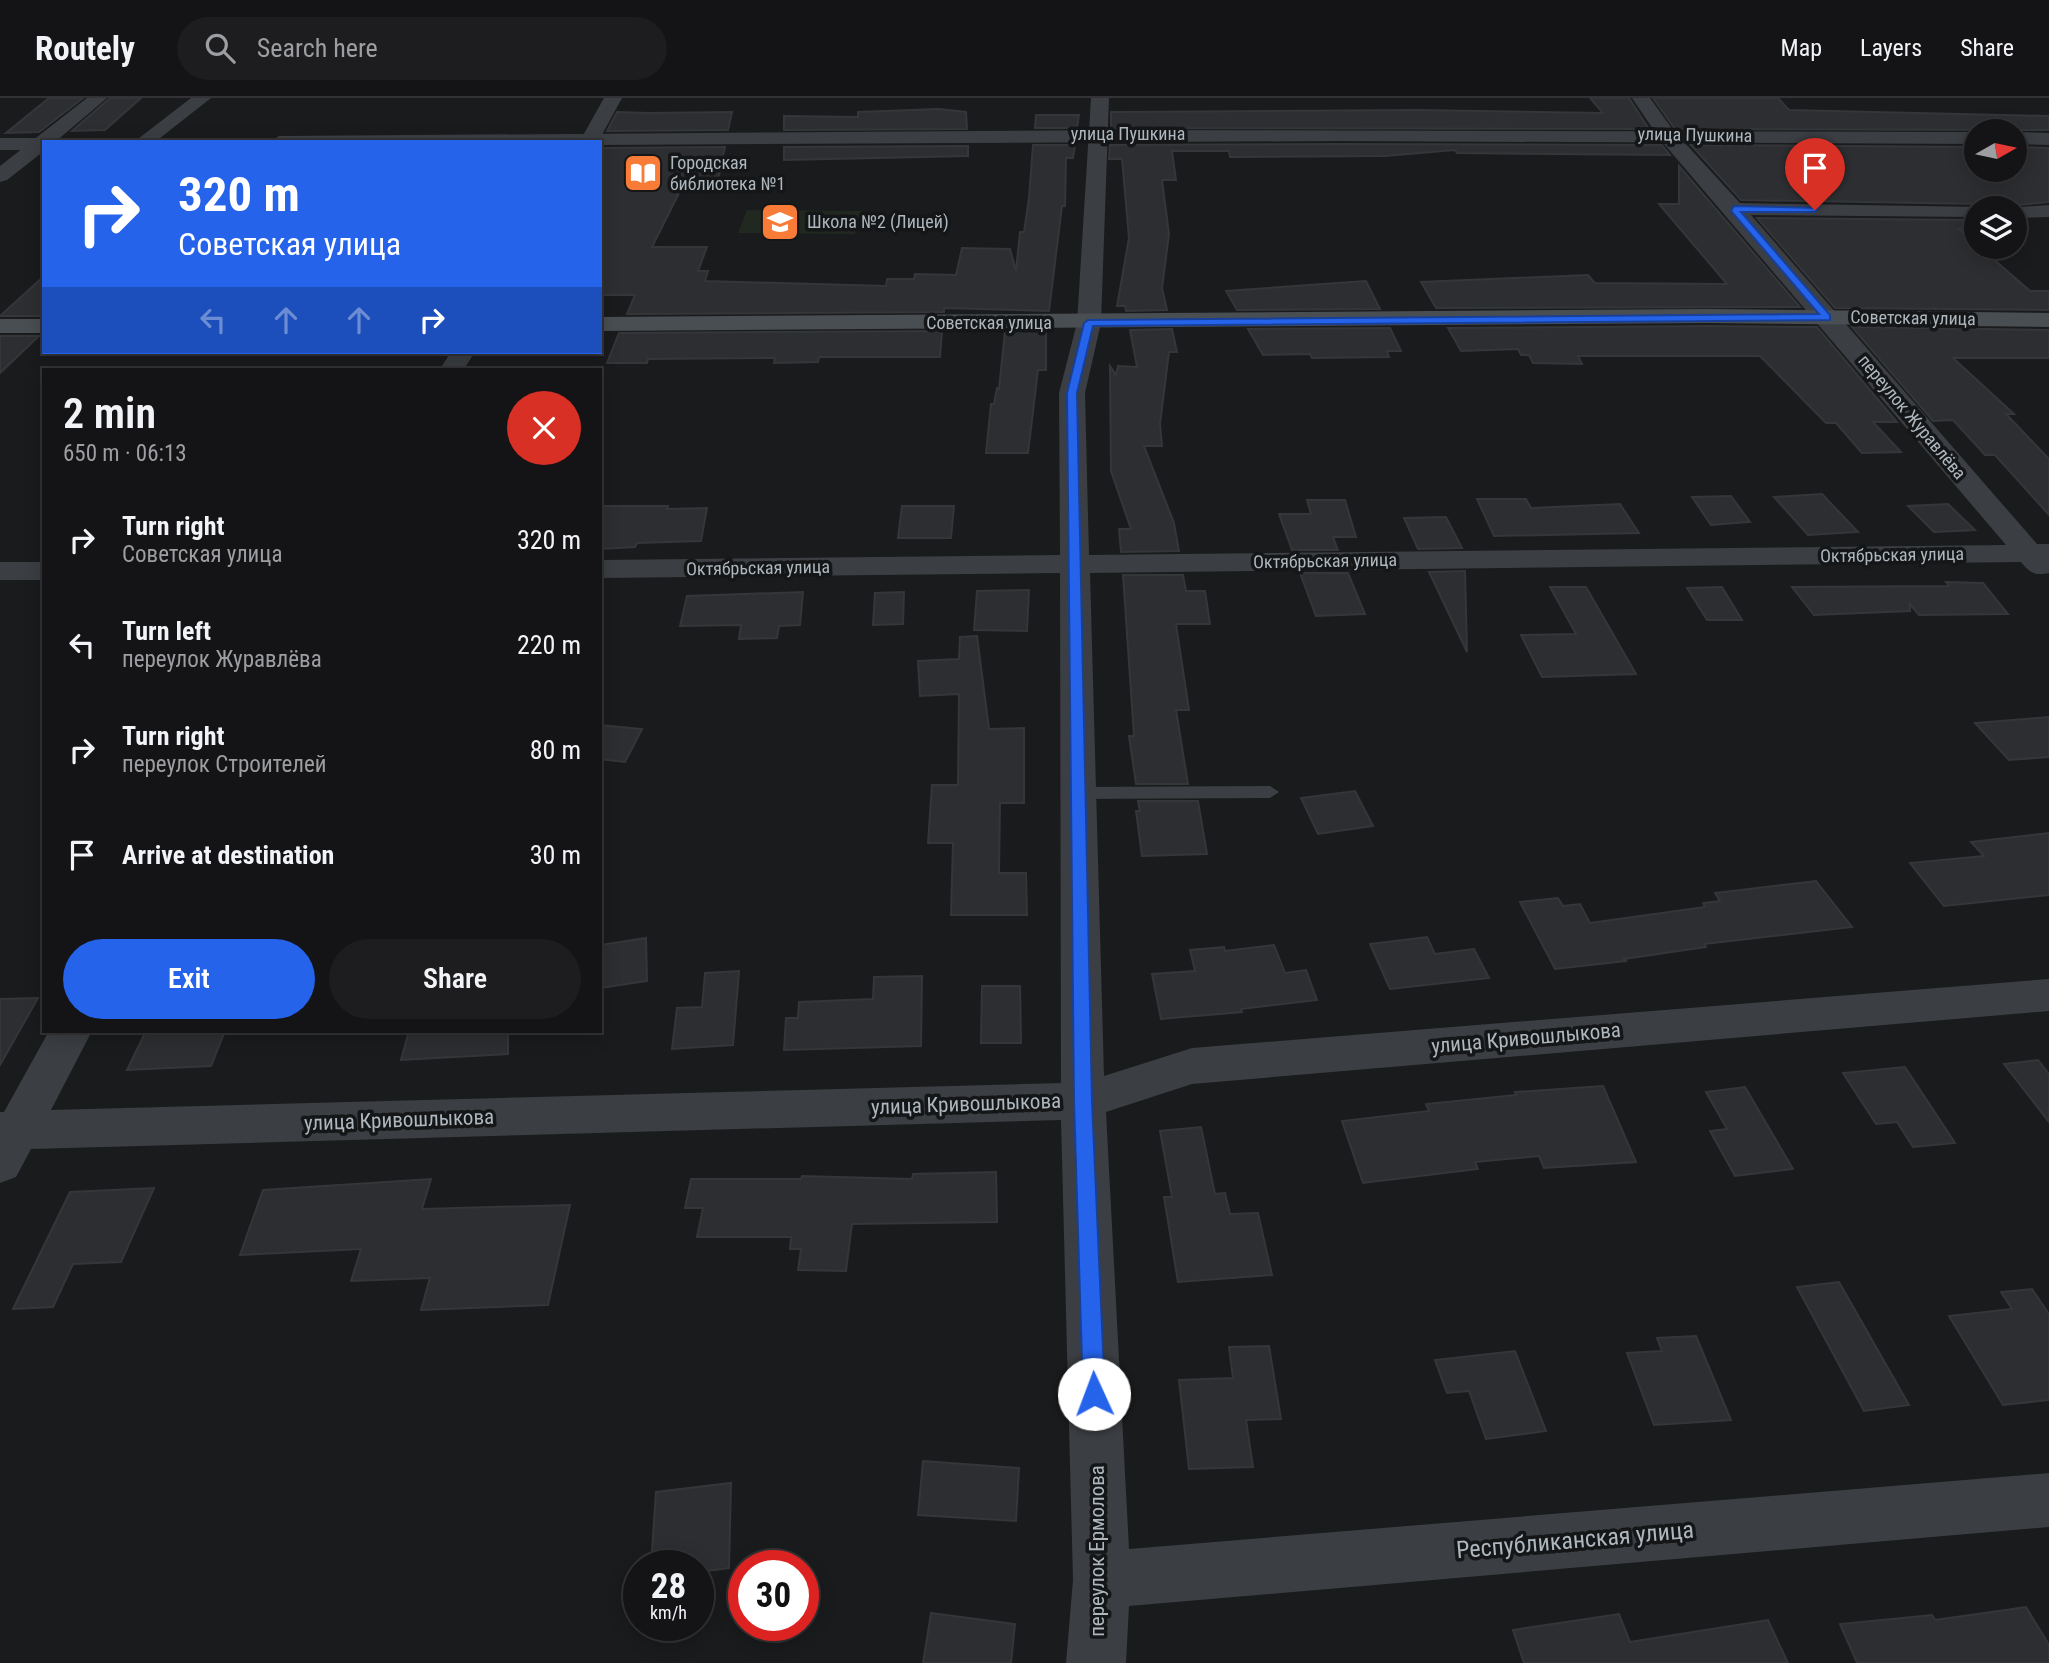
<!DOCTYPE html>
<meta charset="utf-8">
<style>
:root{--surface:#141416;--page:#1d1d1f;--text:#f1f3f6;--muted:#9d9ea1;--line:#333335;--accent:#2563eb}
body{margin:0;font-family:"Roboto Condensed",sans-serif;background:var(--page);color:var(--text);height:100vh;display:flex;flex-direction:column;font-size:26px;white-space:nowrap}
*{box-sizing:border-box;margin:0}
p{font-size:23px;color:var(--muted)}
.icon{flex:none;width:38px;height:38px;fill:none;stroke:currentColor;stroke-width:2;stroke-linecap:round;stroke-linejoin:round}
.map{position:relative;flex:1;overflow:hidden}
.side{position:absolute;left:42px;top:270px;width:560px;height:665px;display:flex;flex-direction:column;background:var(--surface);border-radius:0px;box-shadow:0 4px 18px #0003,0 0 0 2px var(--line)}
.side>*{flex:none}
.top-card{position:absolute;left:42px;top:42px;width:560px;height:214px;border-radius:0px;box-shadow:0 4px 18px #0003,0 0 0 2px var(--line);background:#2563eb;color:#fff;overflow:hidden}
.needle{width:46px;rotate:81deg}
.tools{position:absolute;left:1964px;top:21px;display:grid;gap:14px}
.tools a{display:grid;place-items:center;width:63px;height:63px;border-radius:50%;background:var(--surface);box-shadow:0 4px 18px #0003,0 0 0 2px var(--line);font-size:35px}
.speed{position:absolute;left:623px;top:1452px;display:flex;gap:14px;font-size:35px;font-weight:700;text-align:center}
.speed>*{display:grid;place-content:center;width:91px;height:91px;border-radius:50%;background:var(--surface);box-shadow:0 4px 18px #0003,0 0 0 2px var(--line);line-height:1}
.speed small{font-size:18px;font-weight:400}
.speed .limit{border:10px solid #d22;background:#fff;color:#111}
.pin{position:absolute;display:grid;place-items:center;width:60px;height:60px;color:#fff;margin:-72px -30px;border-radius:50% 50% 50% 0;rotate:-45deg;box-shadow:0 0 7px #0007}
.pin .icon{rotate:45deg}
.me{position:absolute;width:77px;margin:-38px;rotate:358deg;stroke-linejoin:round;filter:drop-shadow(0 0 5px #0008)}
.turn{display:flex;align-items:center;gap:24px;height:147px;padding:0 21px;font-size:32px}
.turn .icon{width:91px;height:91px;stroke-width:2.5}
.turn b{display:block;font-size:49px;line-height:60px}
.lanes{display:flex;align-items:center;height:66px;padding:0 21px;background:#0003;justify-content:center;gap:35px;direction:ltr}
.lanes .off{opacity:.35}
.round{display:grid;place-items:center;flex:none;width:74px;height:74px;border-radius:37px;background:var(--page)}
.headline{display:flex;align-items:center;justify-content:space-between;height:119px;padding:0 21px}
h1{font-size:42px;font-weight:600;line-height:52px}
.primary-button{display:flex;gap:14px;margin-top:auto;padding:14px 21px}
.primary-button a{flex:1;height:80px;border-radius:42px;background:var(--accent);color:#fff;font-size:28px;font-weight:600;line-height:80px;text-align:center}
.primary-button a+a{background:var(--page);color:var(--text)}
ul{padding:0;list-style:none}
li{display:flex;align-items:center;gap:21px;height:105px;padding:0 21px}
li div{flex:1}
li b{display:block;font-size:26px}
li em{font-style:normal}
header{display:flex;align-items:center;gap:42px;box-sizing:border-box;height:98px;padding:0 35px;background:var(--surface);border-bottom:2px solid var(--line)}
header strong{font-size:33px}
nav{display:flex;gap:38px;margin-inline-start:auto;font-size:24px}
.search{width:490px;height:63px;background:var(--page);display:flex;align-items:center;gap:18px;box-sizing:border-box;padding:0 24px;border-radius:38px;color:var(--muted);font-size:26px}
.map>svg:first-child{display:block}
.green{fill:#212820}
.building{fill:#2d2e31;stroke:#343639;stroke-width:2}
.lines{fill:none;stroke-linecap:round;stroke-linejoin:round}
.service{fill:#3b3e42;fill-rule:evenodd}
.minor{fill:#3b3e42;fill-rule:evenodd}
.tertiary{fill:#3b3e42;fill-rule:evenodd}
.secondary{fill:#494e52;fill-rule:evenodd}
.route{fill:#2563eb;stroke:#184099;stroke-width:2}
.labels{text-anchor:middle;stroke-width:7;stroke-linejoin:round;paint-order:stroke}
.far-street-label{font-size:18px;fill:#adb7bd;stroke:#151618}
.far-poi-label{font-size:18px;fill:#adb7bd;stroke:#151618;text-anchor:start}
.street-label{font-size:21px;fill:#adb7bd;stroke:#151618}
.near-street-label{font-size:24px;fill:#adb7bd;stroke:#151618}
</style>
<header>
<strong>Routely</strong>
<div class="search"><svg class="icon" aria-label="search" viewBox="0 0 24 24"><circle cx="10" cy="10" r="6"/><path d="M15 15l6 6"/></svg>Search here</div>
<nav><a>Map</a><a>Layers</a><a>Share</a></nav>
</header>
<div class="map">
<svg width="2049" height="1565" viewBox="0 0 2049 1565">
<rect width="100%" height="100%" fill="#1a1b1d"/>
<!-- green -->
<polygon class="green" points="747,112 862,113 855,136 738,135"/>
<!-- building -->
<g class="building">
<polygon points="49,0 83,0 39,34 6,35"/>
<polygon points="110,0 141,0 105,32 72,33"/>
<polygon points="1590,0 1629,0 1649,31 1111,30 1111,14 1123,14 1418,12 1603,15"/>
<polygon points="1653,0 1778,0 1789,12 2049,18 2049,32 1675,31"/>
<polygon points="939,11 966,14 967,31 784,32 784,18 858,19 858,14"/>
<polygon points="617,14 648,15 732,14 728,32 607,33"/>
<polygon points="1036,17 1079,17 1077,30 1035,30"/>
<polygon points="1340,46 1662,47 1670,57 1457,55 1455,52 1385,58 1230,59 1229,53 1172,53 1176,82 1162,82 1169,136 1162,190 1167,212 1126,213 1125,208 1117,208 1129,140 1122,61 1109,61 1110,47"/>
<polygon points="1033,47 1075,47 1073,60 1066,60 1065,108 1062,108 1049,213 944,210 944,214 627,216 635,197 600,197 600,50 725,49 716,91 681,91 652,149 707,149 698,173 708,173 705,183 886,188 887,181 914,181 915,176 956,177 962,150 1010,151 1016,173 1020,134 1024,134 1029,100"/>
<polygon points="1691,47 1976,49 1976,72 2014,72 2014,49 2049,50 2049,104 1985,110 1983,106 1741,102"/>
<polygon points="968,48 968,58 784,62 784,49"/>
<polygon points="1679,68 1800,209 1436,210 1421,184 1588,177 1595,185 1727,186 1659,106 1679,106"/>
<polygon points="1757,120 1976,122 1976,132 1959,131 2030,193 2049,193 2049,212 1835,210"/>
<polygon points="44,178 44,218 0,218"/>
<polygon points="1366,183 1380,211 1237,212 1226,193"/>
<polygon points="1708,228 1817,229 1897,324 1873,324 1901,354 1862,355 1836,325 1826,325 1760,258 1578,258 1582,266 1533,265 1529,257 1521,257 1518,251 1461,253 1448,230"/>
<polygon points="1852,229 2049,232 2049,260 1953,260 2014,316 2006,316 2049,361 2049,417 1995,357 1985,357 1953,322 1933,323"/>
<polygon points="1390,230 1401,253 1387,253 1389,259 1312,260 1310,256 1263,257 1248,231"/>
<polygon points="1172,231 1177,254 1169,254 1160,326 1162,348 1144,348 1174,425 1179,453 1121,454 1119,431 1131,431 1111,373 1110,268 1116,277 1118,268 1137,269 1130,232"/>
<polygon points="1046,232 1046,272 1038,272 1028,355 986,355 991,306 994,306 997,290 999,291 1005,233"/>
<polygon points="942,233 940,259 819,259 818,264 774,265 775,260 648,261 647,265 607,265 619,235"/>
<polygon points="0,238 39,238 0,275"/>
<polygon points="1822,396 1858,434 1808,437 1774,399"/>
<polygon points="1731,398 1750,424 1711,427 1692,399"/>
<polygon points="1477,401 1526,401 1531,410 1620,406 1639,435 1494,438"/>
<polygon points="1307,402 1345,402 1356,439 1333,439 1338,452 1292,452 1279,416 1311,416"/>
<polygon points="1948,406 1975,432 1934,434 1908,408"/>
<polygon points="600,408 668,408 667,411 707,410 701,443 637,445 635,449 600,451"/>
<polygon points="902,408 954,408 951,440 898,440"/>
<polygon points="1446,419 1462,450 1418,451 1404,420"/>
<polygon points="1465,473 1467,554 1429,474"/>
<polygon points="1300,475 1348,475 1365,516 1316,518"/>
<polygon points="1123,477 1183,477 1186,493 1205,493 1210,526 1176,526 1189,612 1176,612 1188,686 1136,686 1129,638 1134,638"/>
<polygon points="1946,484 1983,485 2008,516 1919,517 1910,506 1910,513 1814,517 1792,489 1949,488"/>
<polygon points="1550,489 1586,489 1636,576 1542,579 1521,537 1576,536"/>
<polygon points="1722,489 1742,522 1707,522 1687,490"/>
<polygon points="1029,492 1027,533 974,532 977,493"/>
<polygon points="803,494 800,527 779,528 777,540 739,541 741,527 680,528 687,498"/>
<polygon points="904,494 903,526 873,527 875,495"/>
<polygon points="977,538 989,631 1024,630 1024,705 1000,705 999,775 1026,775 1027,817 951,817 953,745 928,745 932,687 958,687 959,596 920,598 918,563 959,561 960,539"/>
<polygon points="2049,619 2049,659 2009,662 1975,625"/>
<polygon points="600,627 642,631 625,664 600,661"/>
<polygon points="1355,693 1373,728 1318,736 1301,700"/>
<polygon points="1138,703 1198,703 1207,756 1142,758 1136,713 1140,713"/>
<polygon points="2049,735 2049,797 1944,808 1910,765 1984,758 1971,744"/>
<polygon points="1816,783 1852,829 1704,846 1706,849 1624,861 1626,863 1555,871 1520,804 1558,800 1563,808 1580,806 1590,825 1705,809 1703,805 1720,803 1715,795"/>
<polygon points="1427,839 1435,856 1474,851 1489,880 1390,891 1370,846"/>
<polygon points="646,840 647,883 600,890 600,847"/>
<polygon points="1274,847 1285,875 1306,872 1317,902 1241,911 1242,914 1161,921 1152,876 1195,873 1190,852 1224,849 1225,853"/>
<polygon points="739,873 733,947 672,951 677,910 702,909 705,875"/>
<polygon points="922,878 921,948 784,952 786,920 798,920 799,904 873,901 874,879"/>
<polygon points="982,888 1020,888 1021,945 981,945"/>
<polygon points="38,900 0,967 0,901"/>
<polygon points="146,933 225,933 211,968 127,972"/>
<polygon points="409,933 508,933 508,956 401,962"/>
<polygon points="2038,962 2049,976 2049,1024 2004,966"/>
<polygon points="1905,969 1955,1045 1913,1049 1897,1024 1876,1026 1843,975"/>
<polygon points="1603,988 1636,1064 1544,1070 1539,1058 1475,1064 1478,1071 1363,1085 1342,1023 1429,1013 1426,1006 1516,997 1515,994"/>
<polygon points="1745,989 1793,1071 1735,1078 1710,1033 1727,1031 1706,994"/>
<polygon points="1201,1029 1215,1096 1225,1095 1230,1116 1258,1115 1272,1177 1178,1184 1164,1099 1172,1099 1160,1033"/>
<polygon points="996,1074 997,1124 852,1126 846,1173 798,1172 801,1151 790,1151 791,1139 697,1139 703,1110 685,1110 691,1081 801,1081 802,1078 912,1081 913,1076"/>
<polygon points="431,1081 422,1111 570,1107 548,1207 421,1212 430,1180 351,1183 361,1151 240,1157 263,1092"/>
<polygon points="154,1090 121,1164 73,1166 53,1209 13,1211 70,1094"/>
<polygon points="1839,1184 1909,1307 1864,1313 1797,1189"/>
<polygon points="2032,1191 2049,1216 2049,1302 2003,1307 1949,1218 2012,1211 2001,1194"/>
<polygon points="1696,1238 1731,1322 1654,1327 1627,1255 1662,1253 1657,1240"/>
<polygon points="1269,1248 1281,1321 1246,1322 1253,1369 1189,1371 1179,1282 1233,1280 1229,1249"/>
<polygon points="1515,1253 1546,1333 1486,1341 1469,1293 1447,1295 1435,1262"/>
<polygon points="923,1363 1019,1370 1016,1423 918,1417"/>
<polygon points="731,1385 729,1470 698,1474 698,1468 651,1468 656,1394"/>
<polygon points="2026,1509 2049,1547 2049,1565 1857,1565 1840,1526 1932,1517 1935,1522"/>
<polygon points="931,1515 1015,1526 1011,1565 923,1565"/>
<polygon points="1619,1516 1630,1544 1768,1522 1788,1565 1524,1565 1513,1532"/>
</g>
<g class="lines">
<!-- service -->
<polygon class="service" points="1270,688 1279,694 1270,700 1079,701 1070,695 1079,689"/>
<!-- minor -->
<g class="minor">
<polygon points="87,0 107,0 55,44 44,44 44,53 7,82 0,84 0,68"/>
<polygon points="191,0 211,0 155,44 134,44"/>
<polygon points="604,0 622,0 598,44 582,44 581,41"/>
<path d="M1091,0H1109L1101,225L1085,295L1089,457L2006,447L1659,40L1632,0H1650L1673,32L1740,105L1983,109L1976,110V119L1751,117L2037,446H2049V475C2035,478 2030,475 2021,464L1090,475L1104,978L1192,950L2049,881V913L1192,986L1106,1014L1129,1451L2049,1375V1429L1129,1508L1126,1565H1066L1073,1482L1061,1022L31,1051L16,1079L0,1085V1014H4L49,933H92L51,1012L1061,985L1060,475L600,480V462L1060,457L1059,295L1077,225Z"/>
<polygon points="2049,107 2049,119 2014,120 2014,110 2006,110"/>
<polygon points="451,254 475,254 464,271 440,271"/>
<rect x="0" y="464" width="44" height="18"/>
</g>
<!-- tertiary -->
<g class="tertiary">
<polygon points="1128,32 1976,34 1976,46 1340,43 600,47 600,44 270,44 279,38"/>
<polygon points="2014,34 2049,35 2049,47 2014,46"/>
<polygon points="0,40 44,40 52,44 44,44 44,52 0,52"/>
</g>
<!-- secondary -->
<g class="secondary">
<polygon points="1708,211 2049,215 2049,229 1708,225 600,233 600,219"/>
<rect x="0" y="221" width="44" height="14"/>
</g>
</g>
<!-- route -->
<polygon class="route" points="1734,108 1818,110 1815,114 1741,114 1830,217 1830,222 1093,228 1077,295 1092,1003 1105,1296 1102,1303 1094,1306 1087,1303 1083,1296 1074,1003 1067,295 1084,225 1088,222 1819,216 1731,113"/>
<!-- icons -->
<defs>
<g id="library-square" transform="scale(2.0125)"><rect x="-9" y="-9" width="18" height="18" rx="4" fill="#f87b37" stroke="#151618"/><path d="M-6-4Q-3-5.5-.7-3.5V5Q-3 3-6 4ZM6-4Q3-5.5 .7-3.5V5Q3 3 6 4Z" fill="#fff"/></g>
<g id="school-square" transform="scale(2.0125)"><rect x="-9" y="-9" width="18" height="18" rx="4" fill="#f87b37" stroke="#151618"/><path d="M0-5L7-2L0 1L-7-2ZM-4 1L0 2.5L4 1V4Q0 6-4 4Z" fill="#fff"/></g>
</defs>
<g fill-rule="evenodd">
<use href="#library-square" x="643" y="75"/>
<use href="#school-square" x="780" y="124"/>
</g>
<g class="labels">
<!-- far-street labels -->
<g class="far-street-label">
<text x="1128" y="42">улица Пушкина</text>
<text transform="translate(1695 37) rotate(1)" y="6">улица Пушкина</text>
<text transform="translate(1913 220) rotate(1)" y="6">Советская улица</text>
<text x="989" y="231">Советская улица</text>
<text transform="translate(1912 319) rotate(50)" y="6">переулок Журавлёва</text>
<text transform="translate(1892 457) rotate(-1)" y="6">Октябрьская улица</text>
<text transform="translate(1325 463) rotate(-1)" y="6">Октябрьская улица</text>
<text transform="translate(758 470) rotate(-1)" y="6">Октябрьская улица</text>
</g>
<!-- far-poi labels -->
<g class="far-poi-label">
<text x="670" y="71">Городская<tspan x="670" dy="21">библиотека №1</tspan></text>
<text x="807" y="130">Школа №2 (Лицей)</text>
</g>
<!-- street labels -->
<g class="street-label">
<text transform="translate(1526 940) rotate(-5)" y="7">улица Кривошлыкова</text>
<text transform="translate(966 1006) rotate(-2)" y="7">улица Кривошлыкова</text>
<text transform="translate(399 1022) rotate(-2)" y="7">улица Кривошлыкова</text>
<text transform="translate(1097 1453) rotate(-90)" y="7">переулок Ермолова</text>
</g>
<!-- near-street labels -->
<g class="near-street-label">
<text transform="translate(1575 1442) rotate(-5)" y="8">Республиканская улица</text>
</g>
</g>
</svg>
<div class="tools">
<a><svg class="needle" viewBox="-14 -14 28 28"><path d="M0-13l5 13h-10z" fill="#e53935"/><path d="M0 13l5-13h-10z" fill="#9d9ea1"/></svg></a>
<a><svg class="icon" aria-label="layers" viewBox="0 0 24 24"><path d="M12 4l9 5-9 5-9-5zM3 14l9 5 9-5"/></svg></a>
</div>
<div class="speed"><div>28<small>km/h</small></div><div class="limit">30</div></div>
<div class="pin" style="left:1815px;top:112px;background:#d93025"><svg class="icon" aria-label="arrive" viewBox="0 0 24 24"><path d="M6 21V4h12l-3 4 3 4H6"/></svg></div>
<svg class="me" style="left:1094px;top:1296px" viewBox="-20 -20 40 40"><circle r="19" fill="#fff"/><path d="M0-13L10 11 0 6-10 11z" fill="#2563eb"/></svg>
<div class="top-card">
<div class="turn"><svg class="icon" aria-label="right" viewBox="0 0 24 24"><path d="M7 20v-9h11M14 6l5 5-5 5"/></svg><div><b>320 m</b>Советская улица</div></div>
<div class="lanes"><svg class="icon off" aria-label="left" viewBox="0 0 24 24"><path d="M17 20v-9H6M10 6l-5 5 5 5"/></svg><svg class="icon off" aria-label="ahead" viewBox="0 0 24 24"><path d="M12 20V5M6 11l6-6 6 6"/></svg><svg class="icon off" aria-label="ahead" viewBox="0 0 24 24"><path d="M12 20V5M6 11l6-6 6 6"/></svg><svg class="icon" aria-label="right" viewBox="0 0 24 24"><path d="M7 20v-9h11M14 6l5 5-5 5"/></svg></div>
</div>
<section class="side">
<div class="headline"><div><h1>2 min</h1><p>650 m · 06:13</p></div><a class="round" style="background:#d93025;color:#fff"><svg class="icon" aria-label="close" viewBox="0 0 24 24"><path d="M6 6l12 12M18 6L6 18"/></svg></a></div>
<ul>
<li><svg class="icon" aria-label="right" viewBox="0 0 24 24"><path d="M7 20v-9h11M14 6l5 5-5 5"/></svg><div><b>Turn right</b><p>Советская улица</p></div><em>320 m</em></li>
<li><svg class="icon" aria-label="left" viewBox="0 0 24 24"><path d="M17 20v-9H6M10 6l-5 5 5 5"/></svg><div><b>Turn left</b><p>переулок Журавлёва</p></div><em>220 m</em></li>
<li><svg class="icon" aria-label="right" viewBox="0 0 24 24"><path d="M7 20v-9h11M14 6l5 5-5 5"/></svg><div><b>Turn right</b><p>переулок Строителей</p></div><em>80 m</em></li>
<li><svg class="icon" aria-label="arrive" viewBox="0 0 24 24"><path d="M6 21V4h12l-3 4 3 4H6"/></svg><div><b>Arrive at destination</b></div><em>30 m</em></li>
</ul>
<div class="primary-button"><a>Exit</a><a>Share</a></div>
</section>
</div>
